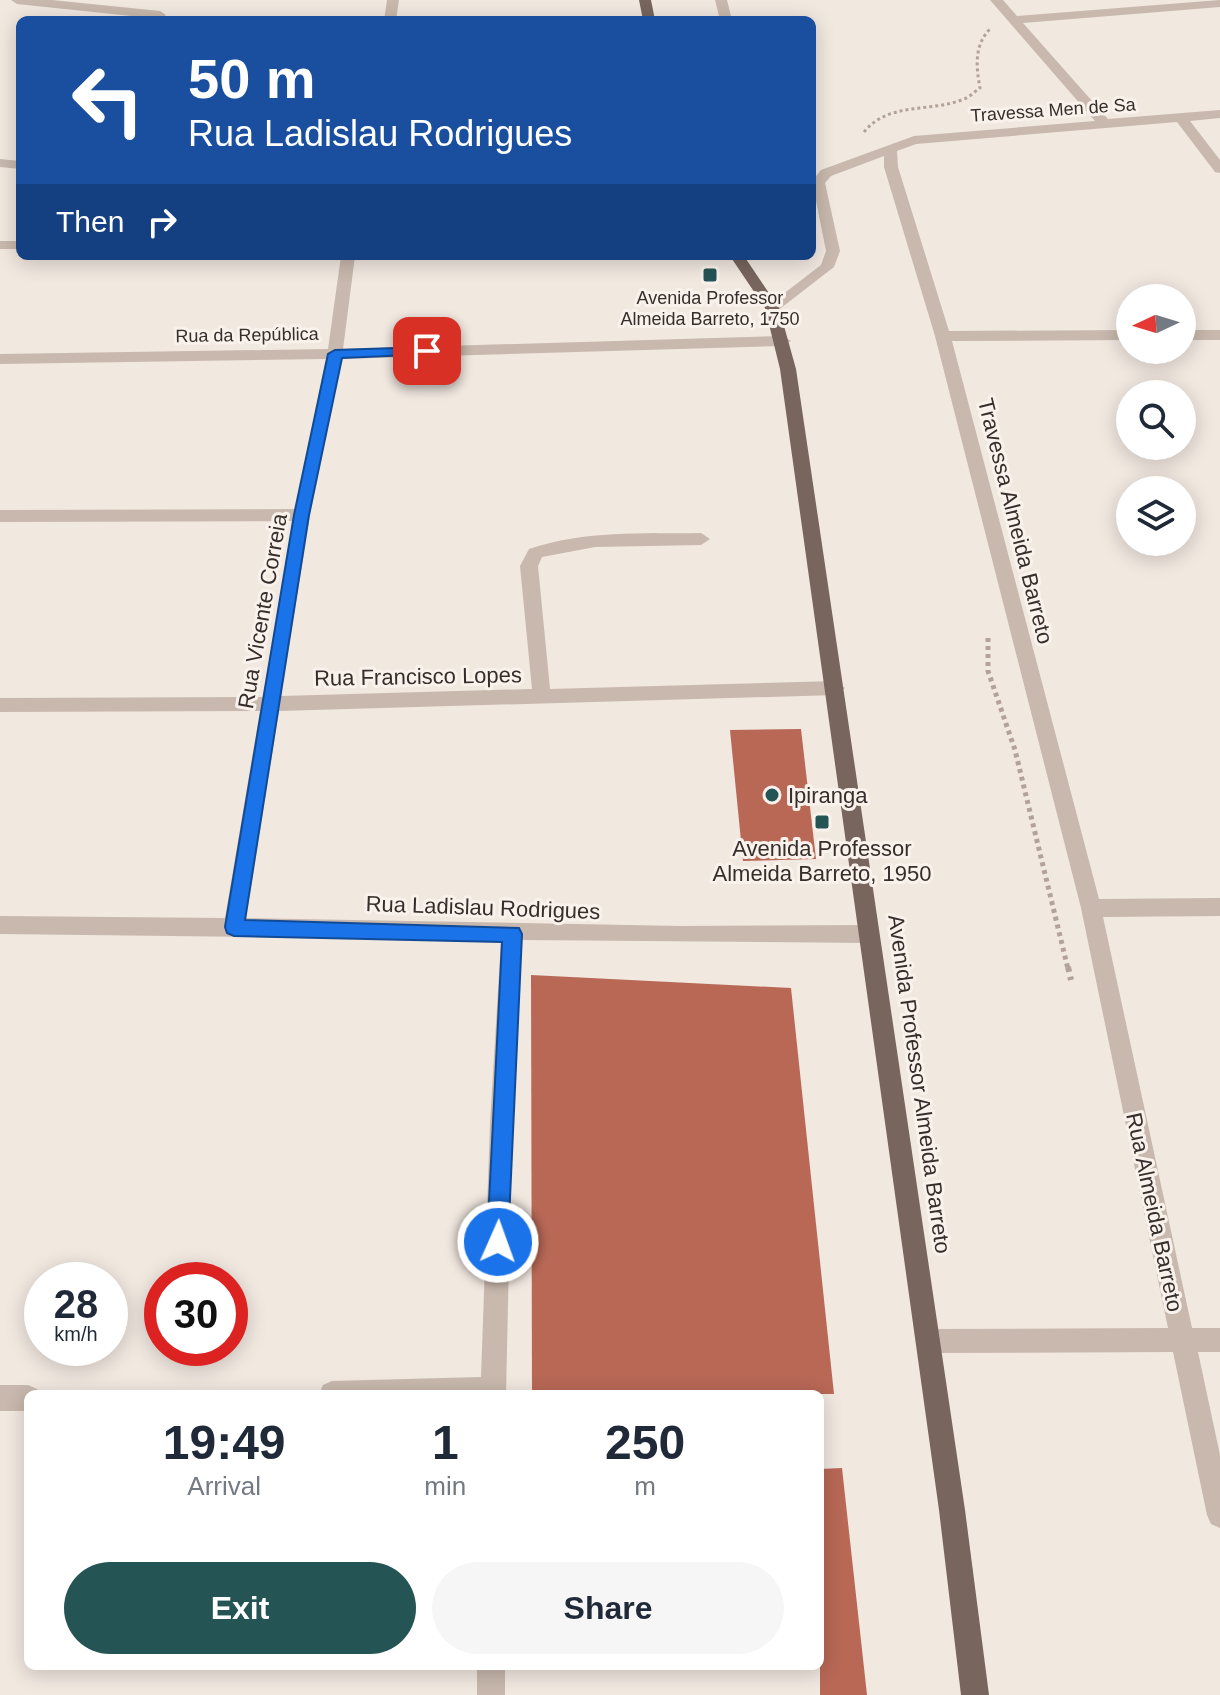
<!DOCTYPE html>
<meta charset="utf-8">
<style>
:root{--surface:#fff;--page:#f6f6f7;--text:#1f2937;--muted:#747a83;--accent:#255454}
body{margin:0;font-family:Arial,sans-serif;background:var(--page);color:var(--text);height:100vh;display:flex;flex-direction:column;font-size:30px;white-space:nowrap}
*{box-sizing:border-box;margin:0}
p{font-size:26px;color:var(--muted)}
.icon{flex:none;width:44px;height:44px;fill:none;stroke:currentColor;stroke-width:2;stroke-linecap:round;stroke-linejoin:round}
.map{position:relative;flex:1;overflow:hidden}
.details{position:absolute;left:24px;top:1390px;width:800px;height:280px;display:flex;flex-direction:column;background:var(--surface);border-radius:12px;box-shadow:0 4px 20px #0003}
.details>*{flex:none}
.banner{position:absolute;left:16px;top:16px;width:800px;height:244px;border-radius:12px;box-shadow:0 4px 20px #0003;background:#1a4fa0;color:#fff;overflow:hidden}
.needle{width:52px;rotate:266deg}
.controls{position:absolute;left:1116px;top:284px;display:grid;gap:16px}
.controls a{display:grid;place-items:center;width:80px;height:80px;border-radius:50%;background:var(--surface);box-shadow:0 4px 20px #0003;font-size:40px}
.speed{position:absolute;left:24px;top:1262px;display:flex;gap:16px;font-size:40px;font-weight:700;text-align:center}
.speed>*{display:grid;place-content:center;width:104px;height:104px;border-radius:50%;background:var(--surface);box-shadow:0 4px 20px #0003;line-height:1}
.speed small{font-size:20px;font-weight:400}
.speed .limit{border:12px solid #d22;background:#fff;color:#111}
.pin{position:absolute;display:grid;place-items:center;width:68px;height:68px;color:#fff;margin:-34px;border-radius:16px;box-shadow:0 4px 12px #0006}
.me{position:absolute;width:88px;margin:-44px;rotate:2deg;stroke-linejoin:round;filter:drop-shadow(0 0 6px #0008)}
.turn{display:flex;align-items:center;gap:28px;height:168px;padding:0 40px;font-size:36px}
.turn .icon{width:104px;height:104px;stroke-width:2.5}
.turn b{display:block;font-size:56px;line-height:68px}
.then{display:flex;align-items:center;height:76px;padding:0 40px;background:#0003;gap:16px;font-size:30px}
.eta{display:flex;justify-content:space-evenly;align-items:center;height:136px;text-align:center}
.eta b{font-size:48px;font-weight:600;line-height:56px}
.button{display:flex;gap:16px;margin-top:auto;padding:16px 40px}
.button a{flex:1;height:92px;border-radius:48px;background:var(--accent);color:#fff;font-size:32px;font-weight:600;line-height:92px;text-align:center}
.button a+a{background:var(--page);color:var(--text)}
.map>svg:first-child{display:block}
.building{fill:#b96856}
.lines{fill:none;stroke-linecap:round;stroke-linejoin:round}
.path-far2{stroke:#b3a297;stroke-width:3;stroke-dasharray:3 3;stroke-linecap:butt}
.path-far1{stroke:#b3a297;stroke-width:5;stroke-dasharray:4 4;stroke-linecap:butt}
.path{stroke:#b3a297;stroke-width:6;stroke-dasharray:5 5;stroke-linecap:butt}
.minor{fill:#c8b8ad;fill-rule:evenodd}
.major{fill:#77655e;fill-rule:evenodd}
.route{fill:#1a73e8;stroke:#114b97;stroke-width:2}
.poi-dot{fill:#255454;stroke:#f9f2ec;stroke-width:3}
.labels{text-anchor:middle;stroke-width:6;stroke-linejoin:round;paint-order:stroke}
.far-street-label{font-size:18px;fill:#372e2b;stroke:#f9f2ec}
.far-poi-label{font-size:18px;fill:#372e2b;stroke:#f9f2ec}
.street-label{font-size:22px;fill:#372e2b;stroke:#f9f2ec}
.poi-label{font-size:22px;fill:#372e2b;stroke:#f9f2ec;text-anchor:start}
</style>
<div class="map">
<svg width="1220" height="1695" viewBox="0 0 1220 1695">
<rect width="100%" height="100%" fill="#f1e8e0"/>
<!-- building -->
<g class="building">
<polygon points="801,729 816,859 743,861 730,730"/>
<polygon points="531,975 791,988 834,1394 532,1394"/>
<polygon points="842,1468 867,1695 820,1695 820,1469"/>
</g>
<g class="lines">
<!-- path-far2 -->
<path class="path-far2" d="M864,132C889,101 931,113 964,99C970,97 975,91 980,88C976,67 974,45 990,29"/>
<!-- path-far1 -->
<polyline class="path-far1" points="988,638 988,671 1015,750 1068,969"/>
<!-- path -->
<polyline class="path" points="1068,967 1071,980"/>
<!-- minor -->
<g class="minor">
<polygon points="11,0 52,0 160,11 166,15 160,19 17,4"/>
<polygon points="387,0 399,0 396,20 384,20"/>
<polygon points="715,0 727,0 732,20 720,20"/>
<polygon points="990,0 1003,0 1017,16 1220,0 1220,7 1023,23 1108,119 1220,110 1220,118 1190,121 1220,160 1220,173 1215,172 1177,122 916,144 897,151 898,167 949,331 1130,330 1130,340 952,341 1099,899 1220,898 1220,916 1103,917 1192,1328 1220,1328 1220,1352 1198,1352 1220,1455 1220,1528 1211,1524 1207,1515 1173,1352 928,1353 919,1350 916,1341 919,1332 928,1329 1168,1328 1081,908 935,336 884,167 884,156 831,176 825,183 840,251 834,267 777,311 767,311 765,308 821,265 826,251 812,181 821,170 914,136 1095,121"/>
<polygon points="0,159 20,161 20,169 0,167"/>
<rect x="0" y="241" width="20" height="8"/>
<path d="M341,256H355L343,349L783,336L791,341L783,346L342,359L310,515L281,696L532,689L520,566L529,549C585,530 642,534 701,533L710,539L701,545L595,547L542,557L538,566L550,689L836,681L845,688L836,695L279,711L246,918L681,926L869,925L876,928L879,934L876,940L869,943L522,940L512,1124L506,1394H319L323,1385L332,1381L481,1377L490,1124L501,940L0,934V916L225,918L260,711L0,712V698L263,697L293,521L0,522V510L295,509L326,359L0,364V354L328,349Z"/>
<rect x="1182" y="330" width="38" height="10"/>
<polygon points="0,1385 28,1385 37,1389 39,1394 28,1394 28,1411 0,1411"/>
<rect x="477" y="1666" width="28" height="29"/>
</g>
<!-- major -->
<g class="major">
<polygon points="639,0 651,0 655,20 643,20"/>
<polygon points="730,256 744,256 779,308 796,369 965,1510 989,1695 961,1695 939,1510 780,369 765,308"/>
</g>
</g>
<!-- route -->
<polygon class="route" points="427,347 432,348 432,354 342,358 309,515 245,920 519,928 522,934 508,1242 505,1249 498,1252 490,1249 487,1242 502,942 234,936 227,933 225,927 294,515 328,354 335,350"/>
<!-- markers -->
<g class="poi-dot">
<rect x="702" y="267" width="16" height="16" rx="4"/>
<circle cx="772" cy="795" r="8"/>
<rect x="814" y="814" width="16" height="16" rx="4"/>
</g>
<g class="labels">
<!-- far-street labels -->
<g class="far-street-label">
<text transform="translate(1053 110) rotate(-4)" y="6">Travessa Men de Sa</text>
<text transform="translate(247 335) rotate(-1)" y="6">Rua da República</text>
</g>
<!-- far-poi labels -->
<g class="far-poi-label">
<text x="710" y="304">Avenida Professor<tspan x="710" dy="21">Almeida Barreto, 1750</tspan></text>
</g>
<!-- street labels -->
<g class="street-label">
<text transform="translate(1016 521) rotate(76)" y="8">Travessa Almeida Barreto</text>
<text transform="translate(262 611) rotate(-80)" y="8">Rua Vicente Correia</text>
<text transform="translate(418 676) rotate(-1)" y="8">Rua Francisco Lopes</text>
<text transform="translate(483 907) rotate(2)" y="8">Rua Ladislau Rodrigues</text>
<text transform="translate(920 1084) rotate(82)" y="8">Avenida Professor Almeida Barreto</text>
<text transform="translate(1155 1212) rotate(78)" y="8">Rua Almeida Barreto</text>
</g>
<!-- poi labels -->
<g class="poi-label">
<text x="788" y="803">Ipiranga</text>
<text x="822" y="856" text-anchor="middle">Avenida Professor<tspan x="822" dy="25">Almeida Barreto, 1950</tspan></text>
</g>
</g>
</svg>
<div class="controls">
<a><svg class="needle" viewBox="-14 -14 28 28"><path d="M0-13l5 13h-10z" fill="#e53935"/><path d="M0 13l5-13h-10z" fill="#747a83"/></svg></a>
<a><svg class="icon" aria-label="search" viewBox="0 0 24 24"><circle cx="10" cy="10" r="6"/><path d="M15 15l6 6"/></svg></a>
<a><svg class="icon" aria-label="layers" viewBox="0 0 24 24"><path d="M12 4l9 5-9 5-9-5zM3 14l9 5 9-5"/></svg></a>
</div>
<div class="speed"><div>28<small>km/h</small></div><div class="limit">30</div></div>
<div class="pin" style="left:427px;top:351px;background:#d93025"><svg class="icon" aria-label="arrive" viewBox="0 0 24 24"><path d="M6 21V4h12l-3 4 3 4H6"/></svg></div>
<svg class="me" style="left:498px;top:1242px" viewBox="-20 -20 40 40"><circle r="17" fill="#1a73e8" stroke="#fff" stroke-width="3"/><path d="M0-11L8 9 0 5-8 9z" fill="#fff"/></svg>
<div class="banner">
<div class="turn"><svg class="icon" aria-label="left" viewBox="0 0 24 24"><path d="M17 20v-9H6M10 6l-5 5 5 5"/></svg><div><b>50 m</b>Rua Ladislau Rodrigues</div></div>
<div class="then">Then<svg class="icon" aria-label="right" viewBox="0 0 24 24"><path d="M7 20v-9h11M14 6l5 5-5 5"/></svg></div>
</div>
<section class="details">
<div class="eta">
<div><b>19:49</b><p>Arrival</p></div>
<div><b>1</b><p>min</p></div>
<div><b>250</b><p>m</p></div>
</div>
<div class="button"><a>Exit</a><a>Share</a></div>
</section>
</div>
